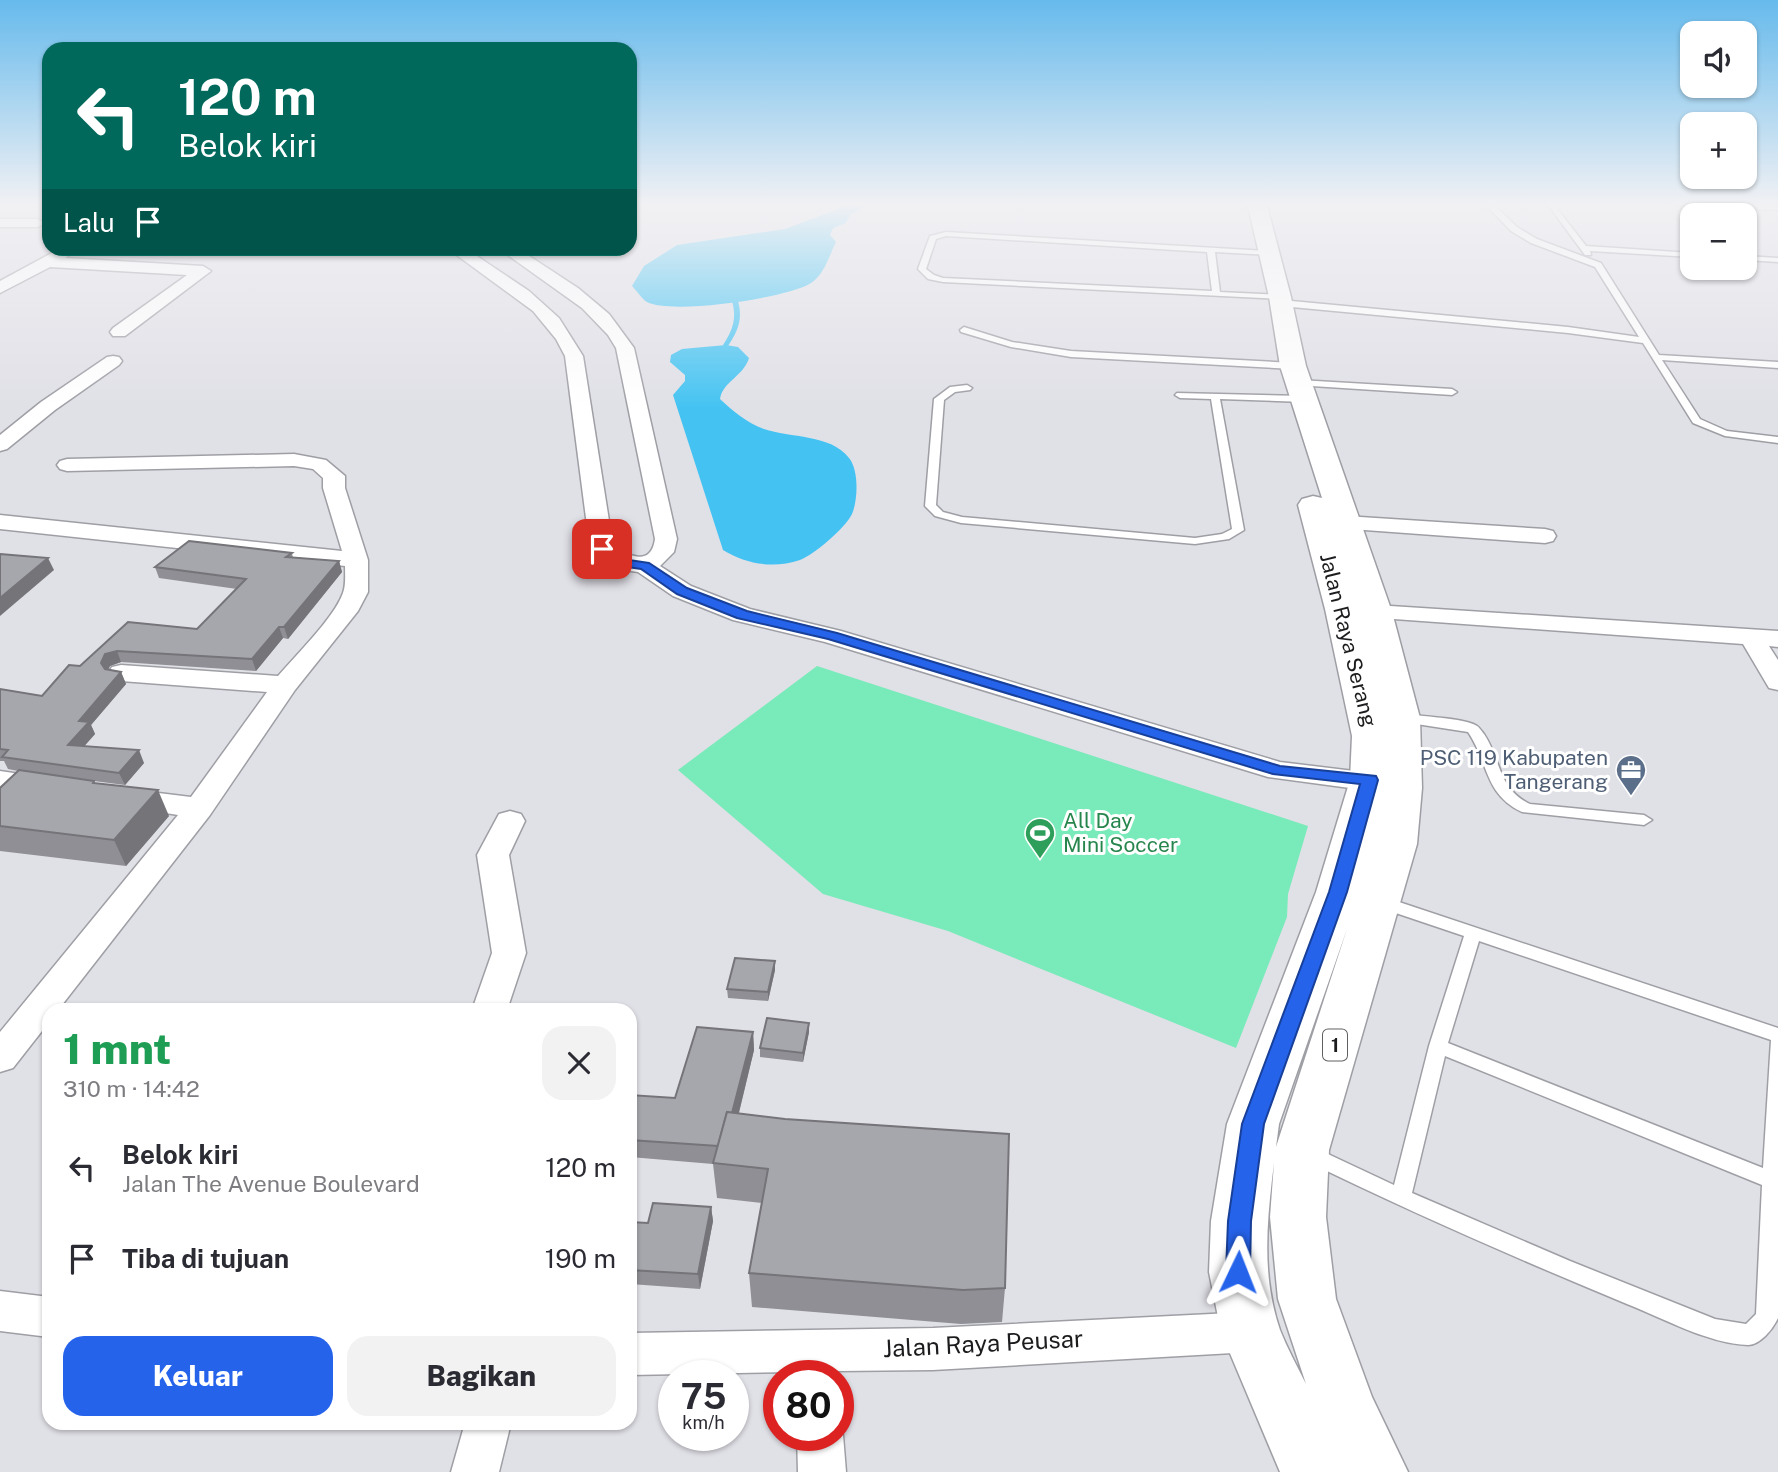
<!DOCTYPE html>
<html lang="id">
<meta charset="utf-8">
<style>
:root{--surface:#fff;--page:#f2f2f3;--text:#2b2b33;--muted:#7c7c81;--accent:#2563eb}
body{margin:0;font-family:"Public Sans",sans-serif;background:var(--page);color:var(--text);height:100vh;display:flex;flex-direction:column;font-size:26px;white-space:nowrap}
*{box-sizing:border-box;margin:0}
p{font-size:23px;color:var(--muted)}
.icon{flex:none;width:38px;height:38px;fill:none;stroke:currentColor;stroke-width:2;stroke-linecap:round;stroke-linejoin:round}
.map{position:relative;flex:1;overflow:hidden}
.panel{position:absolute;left:42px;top:1003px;width:595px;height:427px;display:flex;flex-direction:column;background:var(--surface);border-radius:21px;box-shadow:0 2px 5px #0004}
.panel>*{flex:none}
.hud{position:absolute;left:42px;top:42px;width:595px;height:214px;border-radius:21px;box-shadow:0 2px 5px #0004;background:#00695c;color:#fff;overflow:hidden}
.fabs{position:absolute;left:1680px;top:21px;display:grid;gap:14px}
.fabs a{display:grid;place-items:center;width:77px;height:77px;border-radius:14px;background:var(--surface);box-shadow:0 2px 5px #0004;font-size:35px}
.speed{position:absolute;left:658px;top:1360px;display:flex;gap:14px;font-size:35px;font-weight:700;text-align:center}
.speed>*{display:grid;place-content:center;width:91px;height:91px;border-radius:50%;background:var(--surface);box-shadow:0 2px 5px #0004;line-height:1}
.speed small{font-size:18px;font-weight:400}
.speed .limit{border:10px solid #d22;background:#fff;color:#111}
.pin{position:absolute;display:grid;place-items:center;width:60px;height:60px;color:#fff;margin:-30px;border-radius:14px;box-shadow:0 4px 10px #0006}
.me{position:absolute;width:77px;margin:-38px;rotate:2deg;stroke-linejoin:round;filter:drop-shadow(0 0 5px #0008)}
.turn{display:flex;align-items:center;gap:24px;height:147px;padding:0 21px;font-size:32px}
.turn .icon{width:91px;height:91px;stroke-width:2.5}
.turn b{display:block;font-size:49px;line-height:60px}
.then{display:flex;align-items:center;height:66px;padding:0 21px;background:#0003;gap:14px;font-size:26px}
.round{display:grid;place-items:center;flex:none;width:74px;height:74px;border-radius:21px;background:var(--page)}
.head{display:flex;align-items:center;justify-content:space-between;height:119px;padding:0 21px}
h1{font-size:42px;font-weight:800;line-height:52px;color:#1e9e55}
.cta{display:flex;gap:14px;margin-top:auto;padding:14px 21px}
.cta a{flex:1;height:80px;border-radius:21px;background:var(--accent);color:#fff;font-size:28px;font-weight:800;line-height:80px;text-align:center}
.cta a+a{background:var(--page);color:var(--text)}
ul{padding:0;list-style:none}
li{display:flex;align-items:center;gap:21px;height:91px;padding:0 21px}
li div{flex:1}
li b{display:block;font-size:26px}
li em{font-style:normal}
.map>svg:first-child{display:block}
.green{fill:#79eab9}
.water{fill:#44c3f2}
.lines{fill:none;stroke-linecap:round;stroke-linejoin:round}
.stream{fill:#44c3f2;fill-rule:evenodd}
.service-casing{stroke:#9e9ea5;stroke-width:3}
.minor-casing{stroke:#9e9ea5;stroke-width:3}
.trunk-casing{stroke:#9e9ea5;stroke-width:3}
.service{fill:#fff;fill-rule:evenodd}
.minor{fill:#fff;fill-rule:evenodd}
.trunk{fill:#fff;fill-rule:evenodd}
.wall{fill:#8f8f95}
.shaded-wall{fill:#747479}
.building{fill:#a6a6ad;stroke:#747479;stroke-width:2}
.route{fill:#2563eb;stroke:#184099;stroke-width:2}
.labels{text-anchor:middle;stroke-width:6;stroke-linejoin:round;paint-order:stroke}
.shield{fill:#fff;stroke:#606062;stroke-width:2}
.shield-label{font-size:19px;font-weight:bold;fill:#1c1c1f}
.street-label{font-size:21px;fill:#1c1c1f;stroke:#fff}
.service-label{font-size:21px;fill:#4e5e75;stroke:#fff;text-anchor:end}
.leisure-label{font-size:21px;fill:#27864d;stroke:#fff;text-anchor:start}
.near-street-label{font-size:24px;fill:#1c1c1f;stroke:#fff}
</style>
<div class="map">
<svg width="1778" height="1472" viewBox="0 0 1778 1472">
<rect width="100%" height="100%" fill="#e0e0e7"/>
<!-- green -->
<polygon class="green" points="817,666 1308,826 1288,894 1287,917 1236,1048 948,931 823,894 678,770"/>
<!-- water -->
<g class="water">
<path d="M854,205L864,207L850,215L846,223L833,228L830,235L836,242C829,256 824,275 811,283C788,298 672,315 647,302C642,299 637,291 632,286L644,266L677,245L785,229L846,206Z"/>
<path d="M726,345L738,347L749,358C743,377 723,381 720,399C733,411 747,423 764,429C790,438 831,434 849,458C859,470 858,500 852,514C846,527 814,555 800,560C773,569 746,564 723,550L673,395L685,381V375L670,362L671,355L682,349Z"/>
</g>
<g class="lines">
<!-- stream -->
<path class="stream" d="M735,299L738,301C743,319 738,331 728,346L726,347L723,345C733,330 737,318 732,301Z"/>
<!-- service casing -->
<g class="service-casing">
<g id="service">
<polygon points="1483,202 1491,202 1517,227 1537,239 1601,263 1659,355 1778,362 1778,368 1662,360 1700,419 1727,431 1778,437 1778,443 1725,436 1693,423 1643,343 1568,333 1281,306 1277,303 1281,300 1568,327 1639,337 1595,267 1531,243 1511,231"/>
<polygon points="1546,202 1552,202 1586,246 1692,253 1692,257 1590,251 1591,255 1585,255"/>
<polygon points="1661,202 1778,206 1778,210 1665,204"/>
<path d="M946,232L1267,251L1271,253L1270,255L1215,252L1220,292L1280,295L1284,297L1280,299L943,282L928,279L918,269L930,236ZM946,236L1207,252L1212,291L943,278L934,275L926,269L936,239Z"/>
<polygon points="1745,256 1778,258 1778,262 1745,260"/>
<polygon points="964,327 1012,342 1071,351 1293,363 1298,366 1293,369 1071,357 1011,347 961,332 960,330"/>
<polygon points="1299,380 1452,389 1457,392 1452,395 1296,385 1294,383"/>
<polygon points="967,385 972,388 970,390 955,392 944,400 936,505 943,512 962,517 1195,538 1222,534 1232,529 1211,399 1180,398 1175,395 1177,393 1304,396 1309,399 1304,402 1220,399 1244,530 1229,539 1195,544 961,523 935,516 925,506 934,399 950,387"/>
<path d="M1402,714C1418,716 1465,718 1477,726C1479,727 1483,733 1484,734C1502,761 1497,788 1530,804L1644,815L1652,820L1644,825L1522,812C1484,794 1489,763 1468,732L1397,721L1395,718L1397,715Z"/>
<path d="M1381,896L1778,1028V1318C1773,1329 1760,1345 1748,1345C1709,1344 1663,1318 1627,1304C1518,1259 1411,1212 1306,1161L1303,1155L1306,1149L1313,1147L1394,1185L1429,1046L1464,936L1375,906L1373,902L1375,898ZM1479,941L1771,1040L1763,1168L1448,1043ZM1445,1056L1762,1185L1756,1314L1746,1324L1715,1319L1570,1261L1412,1193Z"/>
</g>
</g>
<!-- minor casing -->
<g class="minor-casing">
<g id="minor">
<polygon points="0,219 38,219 45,223 38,227 0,227"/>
<polygon points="61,248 70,249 73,252 65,258 203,266 211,271 125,336 113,336 110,332 113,328 187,275 50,267 0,293 0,281"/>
<path d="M447,248H465L529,291L559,318L583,356L613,546C629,556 651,567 655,539L616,348L608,335L582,308L498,248H517L578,288L609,314L634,348L677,539L674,552L660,566L691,586L750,609L841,631L1280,762L1387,775L1397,777L1402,784L1397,791L1387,793L1268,777L825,642L733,620L673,596L638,572L617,569L590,549L565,356L556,339L533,311Z"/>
<polygon points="113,356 119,357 122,361 119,365 55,410 7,449 0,451 0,435 41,402 107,357"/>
<path d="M294,454L326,460L345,476V488L368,560V592L358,611L295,690L210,815L58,1010H49V1022L13,1068L0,1072V1032L178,815L116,805L111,798L116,791L126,789L191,797L267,692L121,681L112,679L108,673L112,667L121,665L278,676C296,655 334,618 343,593C346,585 345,575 345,566L0,529V515L342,551L323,488V478L313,469L294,466L67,471L60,469L57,465L60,461L67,459Z"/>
<polygon points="1345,516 1545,529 1553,531 1556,536 1553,541 1545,543 1337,528 1334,523 1337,518"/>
<polygon points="1375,605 1778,631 1778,647 1769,646 1778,660 1778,690 1769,688 1743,644 1366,617 1363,612 1366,607"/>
<polygon points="0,771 54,779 59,786 54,793 44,795 0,789"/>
<polygon points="510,811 521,814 525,821 509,855 526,953 507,1010 472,1010 492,953 477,855 499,814"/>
<polygon points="0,1291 49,1297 49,1337 0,1331"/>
<polygon points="1251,1312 1266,1318 1273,1332 1266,1346 1251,1352 933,1370 837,1371 837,1376 793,1376 792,1372 630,1375 630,1333 933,1328"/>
<polygon points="465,1423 511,1423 499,1472 451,1472"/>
<polygon points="838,1423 843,1435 846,1472 798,1472 797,1435 838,1435"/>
</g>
</g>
<!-- trunk casing -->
<g class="trunk-casing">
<path id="trunk" d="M1247,202H1266L1291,297L1306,366L1392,612L1420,718L1422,788L1417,844L1329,1150L1326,1217L1336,1299L1372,1397L1408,1472H1280L1221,1332L1209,1272L1211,1221L1227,1124L1316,892L1350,780L1352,736L1325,609L1298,505L1302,499L1313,496L1322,498L1280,366L1269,297ZM1347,929L1276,1147L1279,1124ZM1274,1163L1270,1217L1278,1299L1306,1384C1297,1366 1287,1348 1280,1330C1261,1275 1267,1220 1274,1163Z"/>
</g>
<!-- service -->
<use href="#service" class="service"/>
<!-- minor -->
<use href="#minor" class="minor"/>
<!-- trunk -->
<use href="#trunk" class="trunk"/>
</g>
<!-- wall -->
<g class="wall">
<polygon points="292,553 293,558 339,561 342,572 288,639 283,638 256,671 121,662 110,666 108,669 121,672 126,684 91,725 95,734 84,746 144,763 125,785 94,781 95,783 169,816 126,866 0,851 0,788 18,771 8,769 4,761 0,761 0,689 42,696 80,666 128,622 197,629 237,589 159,578 155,567"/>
<polygon points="775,970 768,1001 728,998 727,989"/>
<polygon points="753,1032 754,1050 739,1113 1005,1288 1002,1322 961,1324 752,1307 749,1273 762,1203 717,1198 713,1164 630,1157 630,1095 675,1098"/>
<polygon points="809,1032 803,1062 760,1057 760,1048"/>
<polygon points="711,1207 713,1221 700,1289 630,1284 630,1222 648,1223"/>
</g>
<!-- shaded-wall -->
<g class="shaded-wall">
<polygon points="48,558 54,570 0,616 0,598"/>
<polygon points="339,561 342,572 288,639 284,627"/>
<polygon points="279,627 283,638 256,671 252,659"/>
<polygon points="117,651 121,662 110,666 106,674 101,663 105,654"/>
<polygon points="121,672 126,684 91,725 95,734 74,758 68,745 79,721"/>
<polygon points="139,750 144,763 125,785 119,773"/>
<polygon points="158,790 169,816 126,866 114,840"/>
<polygon points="775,961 775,970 768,1001 768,992"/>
<polygon points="809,1023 809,1032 803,1062 803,1053"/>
<polygon points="753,1032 754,1050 726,1165 724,1147"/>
<polygon points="711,1207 713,1221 700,1289 698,1274"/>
</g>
<!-- building -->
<g class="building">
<polygon points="189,541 292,553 286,557 339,561 284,627 279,627 252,659 117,651 105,654 101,663 105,669 121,672 79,721 89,722 68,745 139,750 119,773 2,757 8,750 0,749 0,689 42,696 69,665 80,666 128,622 197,629 246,579 155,567"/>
<polygon points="0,554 48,558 0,598"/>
<polygon points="19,770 94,781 93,783 158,790 114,840 0,826 0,788"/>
<polygon points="735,958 775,961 768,992 727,989"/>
<polygon points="767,1018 809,1023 803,1053 760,1048"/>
<polygon points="697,1027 753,1032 732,1113 727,1112 718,1146 630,1140 630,1095 675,1098"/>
<polygon points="727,1112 785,1119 1009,1134 1005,1288 963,1290 749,1273 768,1169 713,1163"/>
<polygon points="653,1203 711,1207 698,1274 630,1270 630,1222 648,1223"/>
</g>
<!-- sky -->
<linearGradient id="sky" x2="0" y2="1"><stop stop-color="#66baec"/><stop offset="0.5" stop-color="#f1f1f4"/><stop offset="1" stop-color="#f1f1f4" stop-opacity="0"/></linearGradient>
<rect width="1778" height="408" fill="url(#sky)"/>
<!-- route -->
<polygon class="route" points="602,545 629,560 649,563 687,588 747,611 837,633 1280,766 1376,776 1378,780 1347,892 1264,1124 1251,1221 1250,1272 1246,1279 1238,1282 1229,1279 1226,1272 1228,1221 1242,1124 1329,892 1360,784 1273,774 828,639 737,618 677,594 641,569 621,566 597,551 597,546"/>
<!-- icons -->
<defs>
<g id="office-pin" transform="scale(1.575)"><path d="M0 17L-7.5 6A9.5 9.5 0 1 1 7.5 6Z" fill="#5c6f8a" stroke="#fff"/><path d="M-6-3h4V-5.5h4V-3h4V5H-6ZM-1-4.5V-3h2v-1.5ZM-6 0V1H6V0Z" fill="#fff"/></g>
<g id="stadium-pin" transform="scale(1.575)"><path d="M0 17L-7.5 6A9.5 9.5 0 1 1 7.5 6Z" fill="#2e9e5b" stroke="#fff"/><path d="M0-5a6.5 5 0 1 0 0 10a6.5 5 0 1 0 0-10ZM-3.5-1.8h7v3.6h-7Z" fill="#fff"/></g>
</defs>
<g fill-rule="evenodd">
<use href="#office-pin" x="1631" y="770"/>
<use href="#stadium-pin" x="1040" y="833"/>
</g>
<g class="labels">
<!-- shield labels -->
<rect class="shield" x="1323" y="1029.5" width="24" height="31" rx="5"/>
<g class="shield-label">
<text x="1335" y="1052">1</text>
</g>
<!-- street labels -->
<g class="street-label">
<text transform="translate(1348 640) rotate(76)" y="7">Jalan Raya Serang</text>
</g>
<!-- service labels -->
<g class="service-label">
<text x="1608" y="765">PSC 119 Kabupaten<tspan x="1608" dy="24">Tangerang</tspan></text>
</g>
<!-- leisure labels -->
<g class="leisure-label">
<text x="1063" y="828">All Day<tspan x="1063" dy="24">Mini Soccer</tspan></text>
</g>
<!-- near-street labels -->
<g class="near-street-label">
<text transform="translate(983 1344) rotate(-3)" y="8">Jalan Raya Peusar</text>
</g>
</g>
</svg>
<div class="fabs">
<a><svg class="icon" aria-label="sound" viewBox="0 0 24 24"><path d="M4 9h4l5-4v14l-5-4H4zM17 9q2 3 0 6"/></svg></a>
<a>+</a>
<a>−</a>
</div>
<div class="speed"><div>75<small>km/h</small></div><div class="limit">80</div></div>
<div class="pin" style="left:602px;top:549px;background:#d93025"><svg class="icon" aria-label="arrive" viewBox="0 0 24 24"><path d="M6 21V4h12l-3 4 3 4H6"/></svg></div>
<svg class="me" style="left:1238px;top:1272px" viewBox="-20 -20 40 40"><path d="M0-17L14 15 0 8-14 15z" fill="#2563eb" stroke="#fff" stroke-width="4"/></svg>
<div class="hud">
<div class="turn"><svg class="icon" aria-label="left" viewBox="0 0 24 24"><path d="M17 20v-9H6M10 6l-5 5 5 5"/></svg><div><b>120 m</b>Belok kiri</div></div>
<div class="then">Lalu<svg class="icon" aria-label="arrive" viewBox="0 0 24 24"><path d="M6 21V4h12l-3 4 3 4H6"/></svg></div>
</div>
<section class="panel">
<div class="head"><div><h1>1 mnt</h1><p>310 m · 14:42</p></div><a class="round"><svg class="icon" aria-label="close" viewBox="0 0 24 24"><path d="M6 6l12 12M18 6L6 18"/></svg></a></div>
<ul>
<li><svg class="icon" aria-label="left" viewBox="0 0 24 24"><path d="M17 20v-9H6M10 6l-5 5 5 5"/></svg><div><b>Belok kiri</b><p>Jalan The Avenue Boulevard</p></div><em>120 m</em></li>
<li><svg class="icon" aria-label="arrive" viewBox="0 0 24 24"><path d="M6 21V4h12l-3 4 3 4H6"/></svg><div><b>Tiba di tujuan</b></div><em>190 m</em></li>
</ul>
<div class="cta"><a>Keluar</a><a>Bagikan</a></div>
</section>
</div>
